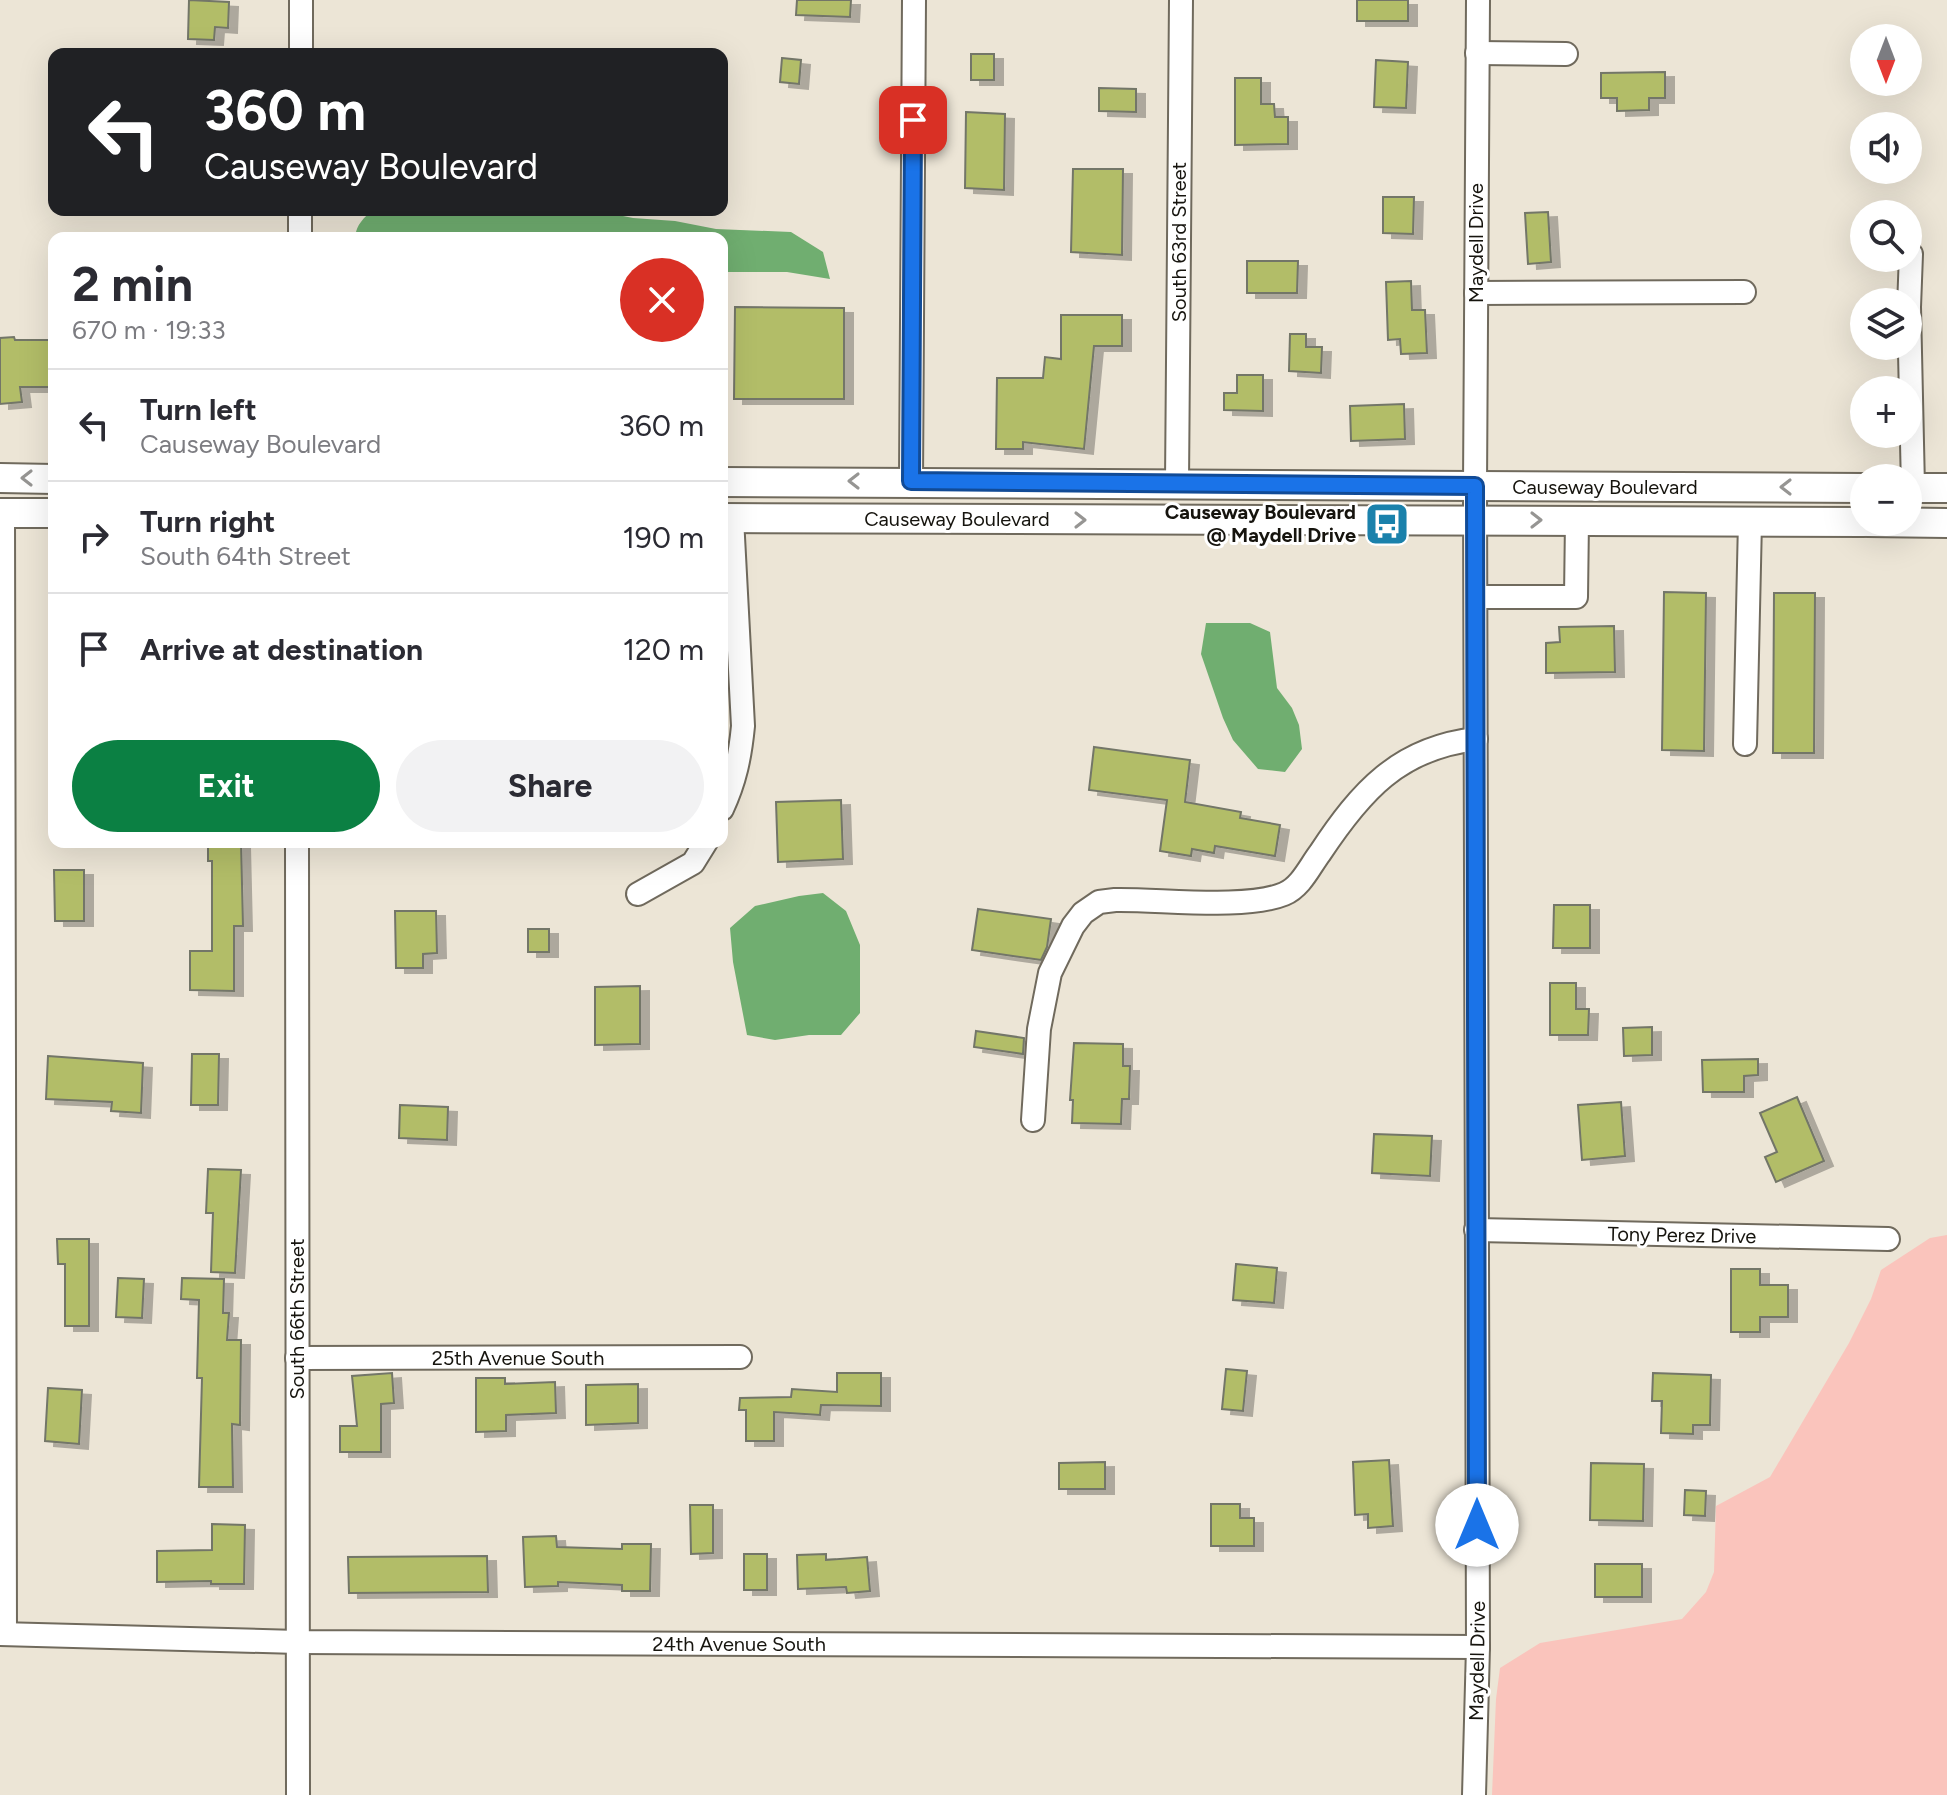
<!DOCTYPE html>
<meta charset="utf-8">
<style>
:root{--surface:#fff;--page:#f2f2f3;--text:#2b2b33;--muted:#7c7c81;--line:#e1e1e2;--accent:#0b8043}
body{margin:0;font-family:Figtree,sans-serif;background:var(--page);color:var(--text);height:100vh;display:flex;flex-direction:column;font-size:30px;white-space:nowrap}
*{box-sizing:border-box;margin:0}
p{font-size:26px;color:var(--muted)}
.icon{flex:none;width:44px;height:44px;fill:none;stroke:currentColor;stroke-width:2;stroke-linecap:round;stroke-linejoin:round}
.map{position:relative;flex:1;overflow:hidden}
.panel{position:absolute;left:48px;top:232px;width:680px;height:616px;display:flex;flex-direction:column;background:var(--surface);border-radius:16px;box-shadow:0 8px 32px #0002}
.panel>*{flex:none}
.hud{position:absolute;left:48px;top:48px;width:680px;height:168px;border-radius:16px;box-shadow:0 8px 32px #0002;background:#202124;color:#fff;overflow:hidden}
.needle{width:52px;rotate:180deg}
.tools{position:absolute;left:1850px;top:24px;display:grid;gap:16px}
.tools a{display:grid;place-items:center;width:72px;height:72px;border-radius:50%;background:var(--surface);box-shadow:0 8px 32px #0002;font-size:40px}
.pin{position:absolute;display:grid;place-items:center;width:68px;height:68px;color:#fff;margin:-34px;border-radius:16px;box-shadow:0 4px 12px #0006}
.me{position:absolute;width:88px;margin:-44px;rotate:0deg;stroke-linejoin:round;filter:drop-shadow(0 0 6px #0008)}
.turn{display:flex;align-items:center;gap:28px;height:168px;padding:0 24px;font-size:36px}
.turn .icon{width:104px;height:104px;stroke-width:2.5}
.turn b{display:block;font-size:56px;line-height:68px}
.round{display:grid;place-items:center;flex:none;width:84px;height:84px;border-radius:42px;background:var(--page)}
.head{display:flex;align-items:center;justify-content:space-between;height:136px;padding:0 24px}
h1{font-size:48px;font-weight:700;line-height:60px}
.button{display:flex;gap:16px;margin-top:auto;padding:16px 24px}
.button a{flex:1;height:92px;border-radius:48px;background:var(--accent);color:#fff;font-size:32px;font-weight:700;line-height:92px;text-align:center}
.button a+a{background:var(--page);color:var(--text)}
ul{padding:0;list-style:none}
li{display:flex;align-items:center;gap:24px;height:112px;padding:0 24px;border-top:2px solid var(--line)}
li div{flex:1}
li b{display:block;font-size:30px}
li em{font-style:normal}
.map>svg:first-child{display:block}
.green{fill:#fac4bc}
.water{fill:#70ae70}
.building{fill:#b2bd68;stroke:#737668;stroke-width:2;filter:url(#shadow)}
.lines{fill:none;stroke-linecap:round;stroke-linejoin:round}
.minor-casing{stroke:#706a5d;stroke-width:26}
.major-casing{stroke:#706a5d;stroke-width:32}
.minor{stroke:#fff;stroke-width:22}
.major{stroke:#fff;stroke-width:28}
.oneway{stroke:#969593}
.route-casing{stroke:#114b97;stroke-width:20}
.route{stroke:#1a73e8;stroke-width:14}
.labels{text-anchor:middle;stroke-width:6;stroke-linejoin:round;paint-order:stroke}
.street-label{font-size:20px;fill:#16140e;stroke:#fff}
.poi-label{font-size:20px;font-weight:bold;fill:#16140e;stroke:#fff;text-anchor:end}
</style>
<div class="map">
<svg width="1947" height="1795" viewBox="0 0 1947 1795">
<defs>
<filter id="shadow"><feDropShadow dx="9" dy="5" stdDeviation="0" flood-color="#0004"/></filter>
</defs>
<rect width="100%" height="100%" fill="#ece5d6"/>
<!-- green -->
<polygon class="green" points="1947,1235 1947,1795 1492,1795 1496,1699 1500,1668 1540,1643 1682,1619 1706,1592 1714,1572 1716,1506 1770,1477 1849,1343 1871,1299 1881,1270 1930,1238"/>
<!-- water -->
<g class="water">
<path d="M372,210H593L633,218L675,221L716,229L791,232L823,252L830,279L787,272H722V238H356C354,227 364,218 372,210Z"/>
<polygon points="1206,623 1250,623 1270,632 1277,688 1292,708 1299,725 1302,749 1285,772 1258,769 1233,740 1223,718 1201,654"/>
<polygon points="823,893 846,911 860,945 860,1013 841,1035 809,1035 775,1040 747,1035 733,962 730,928 755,906 799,896"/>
</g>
<!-- building -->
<g class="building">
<polygon points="189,0 229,2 228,28 215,27 214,40 188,39"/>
<polygon points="797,0 851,0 850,17 796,15"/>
<rect x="1357" y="0" width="51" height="21"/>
<rect x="971" y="54" width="23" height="26"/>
<polygon points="782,58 801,60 799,84 780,82"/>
<polygon points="1376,60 1408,62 1406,108 1374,107"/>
<polygon points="1665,72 1665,98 1649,98 1649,110 1617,111 1617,98 1601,98 1601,73"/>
<polygon points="1235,78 1261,78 1261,104 1274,104 1275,117 1288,117 1288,144 1235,145"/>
<polygon points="1099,88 1136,89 1136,112 1099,111"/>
<polygon points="966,112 1005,114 1004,190 965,188"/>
<polygon points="1073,169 1123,169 1122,255 1071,252"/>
<polygon points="1383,197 1414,197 1413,234 1383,233"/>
<polygon points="1548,212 1551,262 1528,264 1525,213"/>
<polygon points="1247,261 1298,261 1297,293 1247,293"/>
<polygon points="1411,281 1412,310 1425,310 1427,353 1401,354 1400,339 1388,340 1386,282"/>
<polygon points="735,307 844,308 844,399 734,399"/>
<polygon points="1061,315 1122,315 1122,346 1094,346 1084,449 1023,442 1023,449 996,449 997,378 1043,378 1045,357 1061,359"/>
<polygon points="1290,334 1306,334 1306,347 1322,347 1321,373 1289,371"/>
<polygon points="14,337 15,340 54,340 53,387 20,387 22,402 0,404 0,338"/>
<polygon points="1237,375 1263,375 1263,411 1224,410 1224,393 1237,393"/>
<polygon points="1404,404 1405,439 1351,441 1350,406"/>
<polygon points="1664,592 1706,593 1704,751 1662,750"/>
<polygon points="1774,593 1815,593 1814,753 1773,753"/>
<polygon points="1614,626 1615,672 1546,673 1546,643 1560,642 1559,627"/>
<polygon points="1094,747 1190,760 1185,802 1241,812 1240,818 1280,825 1275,856 1215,846 1214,853 1192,849 1191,856 1160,851 1167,800 1089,790"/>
<polygon points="841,800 843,859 778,862 776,802"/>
<polygon points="208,842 241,842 243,926 234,926 234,991 190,990 190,951 212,951 212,861 208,861"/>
<polygon points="54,870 84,870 84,921 55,921"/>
<polygon points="1554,905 1590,905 1590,948 1553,948"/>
<polygon points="978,909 1051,919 1047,947 1041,960 972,950"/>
<polygon points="395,911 436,911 437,953 423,954 423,968 396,968"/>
<rect x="528" y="929" width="21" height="23"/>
<polygon points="1550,983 1576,983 1576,1009 1589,1009 1588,1035 1550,1035"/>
<polygon points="640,986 640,1044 595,1045 595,987"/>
<polygon points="1652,1027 1652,1055 1624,1056 1623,1028"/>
<polygon points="976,1031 1024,1038 1023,1054 974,1047"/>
<polygon points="1074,1043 1123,1044 1123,1066 1130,1066 1129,1099 1122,1099 1121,1124 1072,1123 1073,1100 1070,1100"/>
<polygon points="192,1054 219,1054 218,1105 191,1105"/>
<polygon points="48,1056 143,1063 141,1113 111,1111 112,1102 46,1099"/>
<polygon points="1758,1059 1758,1075 1744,1076 1744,1092 1703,1092 1702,1060"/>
<polygon points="1797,1097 1824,1161 1776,1182 1765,1157 1777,1152 1760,1113"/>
<polygon points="1621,1102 1625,1156 1582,1160 1578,1105"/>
<polygon points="400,1105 448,1107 447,1140 399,1138"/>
<polygon points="1374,1134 1432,1136 1430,1176 1372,1173"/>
<polygon points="208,1169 241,1170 235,1273 211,1272 213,1213 206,1213"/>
<polygon points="57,1239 89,1239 89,1326 65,1326 65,1264 58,1264"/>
<polygon points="1236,1264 1277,1268 1274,1303 1233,1300"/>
<polygon points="1731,1269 1760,1269 1760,1285 1788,1285 1788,1317 1760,1317 1760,1332 1731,1332"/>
<polygon points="118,1278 144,1279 142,1318 116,1317"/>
<polygon points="182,1278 224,1279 223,1313 229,1313 227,1340 241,1340 240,1425 232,1424 233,1487 199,1487 202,1378 197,1378 199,1300 181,1299"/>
<polygon points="1226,1369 1247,1371 1243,1411 1222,1409"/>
<polygon points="392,1373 394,1403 381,1404 381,1452 340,1452 340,1426 357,1426 352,1376"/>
<polygon points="837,1373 881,1373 881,1406 821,1405 820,1415 774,1412 774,1441 746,1441 746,1410 739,1410 740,1398 791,1397 792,1389 837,1392"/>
<polygon points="1653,1373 1711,1375 1710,1425 1693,1425 1693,1434 1661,1433 1662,1401 1652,1401"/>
<polygon points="476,1378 505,1378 505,1384 555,1382 556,1413 506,1415 506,1431 476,1432"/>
<polygon points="638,1384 638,1423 586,1425 586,1385"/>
<polygon points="48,1388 82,1390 79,1444 45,1441"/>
<polygon points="1389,1460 1393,1526 1368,1528 1368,1514 1355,1515 1353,1462"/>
<polygon points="1105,1462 1105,1489 1059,1489 1059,1463"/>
<polygon points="1591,1463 1644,1464 1643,1521 1590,1520"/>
<polygon points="1685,1490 1706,1491 1705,1516 1684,1515"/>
<polygon points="1211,1504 1240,1504 1240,1518 1254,1518 1254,1546 1211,1546"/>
<polygon points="690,1505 713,1505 713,1553 691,1554"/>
<polygon points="212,1524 245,1525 244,1584 211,1584 211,1581 157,1582 157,1551 212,1550"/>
<polygon points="556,1536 557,1547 622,1549 622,1544 651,1544 650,1591 622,1591 622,1585 558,1582 558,1586 525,1587 523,1537"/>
<rect x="744" y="1554" width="23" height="36"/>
<polygon points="826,1554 826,1560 867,1557 870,1591 847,1593 846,1587 798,1589 797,1555"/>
<polygon points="487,1556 488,1592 349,1593 348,1557"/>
<rect x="1595" y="1564" width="47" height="33"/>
</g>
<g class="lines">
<!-- minor casing -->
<g class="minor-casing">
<g id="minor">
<polyline points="1477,53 1566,54"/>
<polyline points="301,54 301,0"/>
<polyline points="300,238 300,210"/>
<polyline points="1911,254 1909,307 1913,488"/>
<polyline points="1476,293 1744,292"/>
<polyline points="911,481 914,0"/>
<polyline points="1177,483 1181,0"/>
<polyline points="3,513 5,1634"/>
<polyline points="1476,597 1576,597 1577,520"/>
<polyline points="1745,744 1750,521"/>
<path d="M722,809C735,781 740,757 743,726L732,518"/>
<polyline points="297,842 298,1795"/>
<polyline points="638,894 693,863 706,842"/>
<path d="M1033,1120L1039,1029L1050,973L1073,926L1083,913L1099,902L1115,900C1160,899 1245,910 1284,894C1301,887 1310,866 1320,853C1361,791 1399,748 1476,739"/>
<polyline points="1476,1230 1888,1239"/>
<polyline points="297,1358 740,1357"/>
<polyline points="0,1634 298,1642 1478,1647"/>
<polyline points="1474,1795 1478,1647 1475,486 1478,0"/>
</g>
</g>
<!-- major casing -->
<g class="major-casing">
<g id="major">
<polyline points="0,478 54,479"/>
<polyline points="722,482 1864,488"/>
<polyline points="1908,488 1947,488"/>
<polyline points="0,513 54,513"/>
<polyline points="722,518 1864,522"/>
<polyline points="1868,522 1947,523"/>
</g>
</g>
<!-- minor -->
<use href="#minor" class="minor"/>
<!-- major -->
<use href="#major" class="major"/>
</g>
<!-- one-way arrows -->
<defs><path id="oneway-chevron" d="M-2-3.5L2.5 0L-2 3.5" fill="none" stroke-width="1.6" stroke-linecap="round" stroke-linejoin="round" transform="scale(2)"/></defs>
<g class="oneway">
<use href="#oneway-chevron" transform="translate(27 478) rotate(-180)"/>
<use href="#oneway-chevron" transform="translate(854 481) rotate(180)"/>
<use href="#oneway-chevron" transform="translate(1786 487) rotate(-180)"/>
<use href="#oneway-chevron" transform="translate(1080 520)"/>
<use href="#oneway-chevron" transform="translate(1536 520)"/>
</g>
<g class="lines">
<!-- route casing -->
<g class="route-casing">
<polyline id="route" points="913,120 911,481 1475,486 1477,1525"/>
</g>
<!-- route -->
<use href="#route" class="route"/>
</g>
<!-- icons -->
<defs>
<g id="bus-square" transform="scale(2.3)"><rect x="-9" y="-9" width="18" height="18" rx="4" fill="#1a81ab" stroke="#fff"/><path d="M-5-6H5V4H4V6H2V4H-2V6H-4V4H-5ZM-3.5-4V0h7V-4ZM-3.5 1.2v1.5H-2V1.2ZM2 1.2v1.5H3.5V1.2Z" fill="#fff"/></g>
</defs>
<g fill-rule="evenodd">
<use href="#bus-square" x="1387" y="524"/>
</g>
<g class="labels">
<!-- street labels -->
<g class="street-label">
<text transform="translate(1179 242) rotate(-90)" y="7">South 63rd Street</text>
<text transform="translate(1476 243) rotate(-90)" y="7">Maydell Drive</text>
<text x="1605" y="494">Causeway Boulevard</text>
<text x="957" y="526">Causeway Boulevard</text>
<text transform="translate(1682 1235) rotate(1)" y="7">Tony Perez Drive</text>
<text transform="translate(297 1319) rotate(-90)" y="7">South 66th Street</text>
<text x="518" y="1365">25th Avenue South</text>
<text x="739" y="1651">24th Avenue South</text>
<text transform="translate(1477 1661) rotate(-89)" y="7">Maydell Drive</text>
</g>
<!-- poi labels -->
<g class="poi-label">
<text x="1356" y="519">Causeway Boulevard<tspan x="1356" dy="23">@ Maydell Drive</tspan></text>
</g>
</g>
</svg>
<div class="tools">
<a><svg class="needle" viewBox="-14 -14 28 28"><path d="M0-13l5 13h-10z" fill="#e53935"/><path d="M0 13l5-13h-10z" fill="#7c7c81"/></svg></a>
<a><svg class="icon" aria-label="sound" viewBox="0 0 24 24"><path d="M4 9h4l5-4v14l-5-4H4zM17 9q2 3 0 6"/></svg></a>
<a><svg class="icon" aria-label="search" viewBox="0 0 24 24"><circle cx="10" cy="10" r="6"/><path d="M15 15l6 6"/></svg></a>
<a><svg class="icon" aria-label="layers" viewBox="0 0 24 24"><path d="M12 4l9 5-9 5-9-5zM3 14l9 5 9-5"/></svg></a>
<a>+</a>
<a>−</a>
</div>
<div class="pin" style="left:913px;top:120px;background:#d93025"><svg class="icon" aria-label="arrive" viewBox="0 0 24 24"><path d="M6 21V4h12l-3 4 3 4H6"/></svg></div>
<svg class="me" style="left:1477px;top:1525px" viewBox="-20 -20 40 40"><circle r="19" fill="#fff"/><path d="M0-13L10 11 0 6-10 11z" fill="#1a73e8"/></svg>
<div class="hud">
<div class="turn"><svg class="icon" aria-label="left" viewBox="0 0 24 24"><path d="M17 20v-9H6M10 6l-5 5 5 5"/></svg><div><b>360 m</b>Causeway Boulevard</div></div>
</div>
<section class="panel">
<div class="head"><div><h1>2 min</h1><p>670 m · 19:33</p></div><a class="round" style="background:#d93025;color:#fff"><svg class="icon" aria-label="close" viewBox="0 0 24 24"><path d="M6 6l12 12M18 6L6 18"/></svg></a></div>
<ul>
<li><svg class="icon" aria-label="left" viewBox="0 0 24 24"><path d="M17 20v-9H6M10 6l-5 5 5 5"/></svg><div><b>Turn left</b><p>Causeway Boulevard</p></div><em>360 m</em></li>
<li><svg class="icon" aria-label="right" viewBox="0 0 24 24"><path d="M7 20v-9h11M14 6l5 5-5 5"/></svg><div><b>Turn right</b><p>South 64th Street</p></div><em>190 m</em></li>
<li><svg class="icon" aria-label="arrive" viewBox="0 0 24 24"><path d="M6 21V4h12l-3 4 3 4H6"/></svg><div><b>Arrive at destination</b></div><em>120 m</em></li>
</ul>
<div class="button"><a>Exit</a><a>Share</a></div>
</section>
</div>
